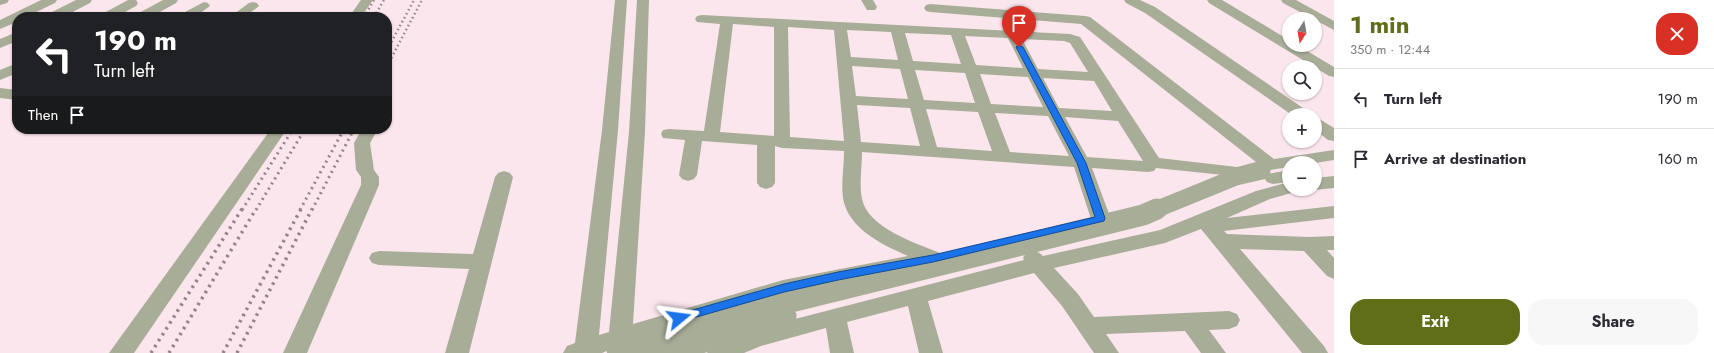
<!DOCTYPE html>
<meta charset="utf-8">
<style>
:root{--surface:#fff;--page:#f7f7f7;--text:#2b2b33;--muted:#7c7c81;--line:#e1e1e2;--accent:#606e18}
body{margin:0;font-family:Jost,sans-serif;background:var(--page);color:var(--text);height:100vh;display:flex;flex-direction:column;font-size:15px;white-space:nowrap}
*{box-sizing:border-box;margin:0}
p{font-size:13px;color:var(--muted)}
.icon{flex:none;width:22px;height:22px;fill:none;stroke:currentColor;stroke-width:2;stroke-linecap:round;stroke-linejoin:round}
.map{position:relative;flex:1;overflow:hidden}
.details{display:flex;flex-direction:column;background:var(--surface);width:380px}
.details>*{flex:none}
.guide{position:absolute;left:12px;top:12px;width:380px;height:122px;border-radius:16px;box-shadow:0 1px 3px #0004;background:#202124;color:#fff;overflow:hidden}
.needle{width:26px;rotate:191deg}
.fabs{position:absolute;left:1282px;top:12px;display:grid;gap:8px}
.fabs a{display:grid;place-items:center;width:40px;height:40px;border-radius:50%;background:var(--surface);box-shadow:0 1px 3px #0004;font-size:20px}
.pin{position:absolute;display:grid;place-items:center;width:34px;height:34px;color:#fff;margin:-41px -17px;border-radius:50% 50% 50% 0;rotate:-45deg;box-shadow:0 0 4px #0007}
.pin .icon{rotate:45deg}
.me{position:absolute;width:44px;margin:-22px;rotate:74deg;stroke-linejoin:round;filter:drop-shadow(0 0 3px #0008)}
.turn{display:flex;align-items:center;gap:14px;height:84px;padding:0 16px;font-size:18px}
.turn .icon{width:52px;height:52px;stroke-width:2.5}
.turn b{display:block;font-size:28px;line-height:34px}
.then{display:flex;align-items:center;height:38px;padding:0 16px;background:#0003;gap:8px;font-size:15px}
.round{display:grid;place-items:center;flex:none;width:42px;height:42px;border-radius:16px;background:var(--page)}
.summary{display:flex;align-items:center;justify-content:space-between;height:68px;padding:0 16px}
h1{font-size:24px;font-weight:700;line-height:30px;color:var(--accent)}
.button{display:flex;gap:8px;margin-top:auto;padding:8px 16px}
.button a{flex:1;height:46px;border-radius:16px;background:var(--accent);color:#fff;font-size:16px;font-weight:700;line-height:46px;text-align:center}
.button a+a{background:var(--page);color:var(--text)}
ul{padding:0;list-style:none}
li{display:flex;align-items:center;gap:12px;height:60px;padding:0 16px;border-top:1px solid var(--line)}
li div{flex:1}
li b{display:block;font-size:15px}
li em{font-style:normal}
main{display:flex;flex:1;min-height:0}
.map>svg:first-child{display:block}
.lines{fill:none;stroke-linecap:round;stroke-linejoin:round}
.minor{fill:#a8ad98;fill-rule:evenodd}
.rail-far2{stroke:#96848a;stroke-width:2.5;stroke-dasharray:1.5 3;stroke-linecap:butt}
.rail-far1{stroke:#96848a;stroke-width:3;stroke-dasharray:2 4;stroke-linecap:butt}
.rail{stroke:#96848a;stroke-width:3.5;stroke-dasharray:2.5 4.5;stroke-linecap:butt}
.minor-bridge-far1{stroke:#a8ad98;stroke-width:17}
.minor-bridge{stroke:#a8ad98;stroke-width:21}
.route{fill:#1a73e8;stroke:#114b97}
</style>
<main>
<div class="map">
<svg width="1334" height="353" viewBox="0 0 1334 353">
<rect width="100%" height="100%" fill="#fce6ed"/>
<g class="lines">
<!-- minor -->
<g class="minor">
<polygon points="0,0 9,0 7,3 0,5"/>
<polygon points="41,0 57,0 55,3 26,17 17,17 17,22 0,29 0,20"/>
<polygon points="76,0 92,0 90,3 63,17 47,17 48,14"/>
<polygon points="128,0 136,0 138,3 136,6 116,17 101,17 102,14"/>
<polygon points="163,0 178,0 176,3 151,17 136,17 137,14"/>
<polygon points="361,0 373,0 361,17 349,17"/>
<path d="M615,0H627L618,130L599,335L609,332L629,132L637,0H649L645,132L633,324L783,280L908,256C883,245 848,229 843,198C841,183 844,167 844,151L782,148L775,146V183L772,187L766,189L760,187L757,183V145L702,141L697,175L694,179L688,181L682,179L679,175L685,140L663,138L661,134L663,130L669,129L704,131L720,24L697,22L695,19L697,16L702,15L1070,34L1080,37L1159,158L1237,167L1256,162L1081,24L930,12L926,11L924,8L926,5L930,4L1085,16L1090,17L1274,159L1334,150V160L1315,163H1289V167L1244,174L1240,173L1233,176L1156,168L1154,171L1148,172L1092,168L1111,219L1108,224L1101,225L1094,224L1091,219L1074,167L862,152C862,168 859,184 862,199C868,228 916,243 940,253L943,258L940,263L933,265L929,264L927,266L920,268L834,284L783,296L705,319L631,343V353H607V351L602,353H563L567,346L575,343L602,130ZM733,24L774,27V136L720,132ZM788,27L834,30L844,141L790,137ZM847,30L891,32L898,60L851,57ZM905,33L951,35L961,64L913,61ZM965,36L1008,38L1023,68L976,65ZM1022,39L1064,41L1070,43L1088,72L1038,69ZM852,66L900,69L908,99L856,96ZM915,70L965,73L975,103L924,100ZM980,74L1028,77L1043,107L991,104ZM1043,78L1094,81L1112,111L1059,108ZM857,105L910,108L920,146L861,142ZM926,109L978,112L992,151L937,147ZM995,113L1048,116L1069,156L1010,152ZM1065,117L1118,121L1143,161L1087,157Z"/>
<polygon points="861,0 873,0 877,7 875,10 867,10"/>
<polygon points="1124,0 1140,0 1155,7 1309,112 1311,115 1292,115 1145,13 1126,3"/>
<polygon points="1207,0 1222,0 1289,40 1289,45 1297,45 1334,67 1334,77 1329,76 1209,3"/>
<polygon points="1281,0 1296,0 1334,21 1334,30 1283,3"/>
<polygon points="204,2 208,3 210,6 195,17 180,17 181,14"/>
<polygon points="253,2 257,3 259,6 245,17 230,17 249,3"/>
<polygon points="17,32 17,41 0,48 0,39"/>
<polygon points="17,63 17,73 0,80 0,70"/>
<polygon points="0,88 17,90 17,100 0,98"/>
<polygon points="1315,118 1321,120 1334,128 1334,141 1328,140 1315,130"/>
<polygon points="271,129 287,129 134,353 109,353"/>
<polygon points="362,129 378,129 370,143 371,150 374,170 379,177 379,185 307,353 283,353 361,185 361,177 356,170 354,143"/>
<polygon points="1289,170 1289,182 1273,184 1267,182 1264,178 1267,174"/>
<polygon points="504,171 510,173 513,177 469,353 445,353 469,269 379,265 372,263 369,258 372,253 379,251 473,254 495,177 498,173"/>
<polygon points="1334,176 1334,188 1315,190 1312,189 1315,189 1315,178"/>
<path d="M1289,182V189H1298L1295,192L1270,199L1227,218L1334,206V218L1224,231L1227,234L1309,237L1334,236V250H1327L1334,258V279L1327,276L1304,251L1240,249L1324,346L1328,353H1302L1201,229L1165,243L1054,268L1078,294L1094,317L1229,311L1237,314L1240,320L1237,326L1229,329L1209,330L1226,353H1201L1185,331L1106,334L1119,353H1094L1062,306L1034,273L928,301L943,353H919L908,306L847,322L854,353H830L826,328L761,346L744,353H707L711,346L756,329L1024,260L1023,258L1026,253C1032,251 1038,250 1043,256L1160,230L1256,191Z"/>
</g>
<!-- rail-far2 -->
<g class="rail-far2">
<polyline points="364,17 374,0"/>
<polyline points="374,17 384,0"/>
<polyline points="387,50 414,0"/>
<polyline points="387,66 422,0"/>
</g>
<!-- rail-far1 -->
<g class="rail-far1">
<polyline points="242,210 293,129"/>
<polyline points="256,210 305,129"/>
<polyline points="300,210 344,129"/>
<polyline points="312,210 354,129"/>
</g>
<!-- rail -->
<g class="rail">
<polyline points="151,353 242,209"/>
<polyline points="169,353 256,209"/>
<polyline points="223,353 301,209"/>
<polyline points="237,353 312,209"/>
</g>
<!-- minor-bridge-far1 -->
<polyline class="minor-bridge-far1" points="1155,210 1236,177 1262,171"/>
<!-- minor-bridge -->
<g class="minor-bridge">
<polyline points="631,353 736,318 791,302 1143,215 1157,209"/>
<polyline points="672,353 742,329 786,316"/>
</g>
</g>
<!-- route -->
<polygon class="route" points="1019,45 1023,47 1086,163 1105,218 1104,221 933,262 838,280 784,292 679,322 675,321 673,318 675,315 784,284 838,272 933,255 1095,217 1077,163 1016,47"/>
</svg>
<div class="fabs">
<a><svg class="needle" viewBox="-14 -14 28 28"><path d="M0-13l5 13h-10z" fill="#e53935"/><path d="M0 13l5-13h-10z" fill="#7c7c81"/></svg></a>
<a><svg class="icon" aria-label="search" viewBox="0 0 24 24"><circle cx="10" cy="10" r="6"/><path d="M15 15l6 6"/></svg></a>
<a>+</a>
<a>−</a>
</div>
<div class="pin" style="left:1019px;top:47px;background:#d93025"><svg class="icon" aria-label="arrive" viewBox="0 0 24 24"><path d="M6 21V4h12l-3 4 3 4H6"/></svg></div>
<svg class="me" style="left:679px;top:318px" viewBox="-20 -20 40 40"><path d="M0-17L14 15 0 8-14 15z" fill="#1a73e8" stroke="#fff" stroke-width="4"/></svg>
<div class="guide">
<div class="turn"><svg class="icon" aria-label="left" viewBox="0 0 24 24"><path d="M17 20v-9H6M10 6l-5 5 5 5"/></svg><div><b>190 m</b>Turn left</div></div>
<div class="then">Then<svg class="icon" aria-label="arrive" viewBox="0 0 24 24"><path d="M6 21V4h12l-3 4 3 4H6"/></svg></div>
</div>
</div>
<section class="details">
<div class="summary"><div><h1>1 min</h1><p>350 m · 12:44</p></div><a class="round" style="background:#d93025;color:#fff"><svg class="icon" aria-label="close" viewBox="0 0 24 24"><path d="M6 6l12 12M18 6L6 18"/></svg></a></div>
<ul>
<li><svg class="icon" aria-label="left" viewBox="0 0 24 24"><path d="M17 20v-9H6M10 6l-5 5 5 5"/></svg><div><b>Turn left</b></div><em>190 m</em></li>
<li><svg class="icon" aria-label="arrive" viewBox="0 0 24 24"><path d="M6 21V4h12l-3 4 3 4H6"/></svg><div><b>Arrive at destination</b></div><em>160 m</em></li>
</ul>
<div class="button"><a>Exit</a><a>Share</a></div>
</section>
</main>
